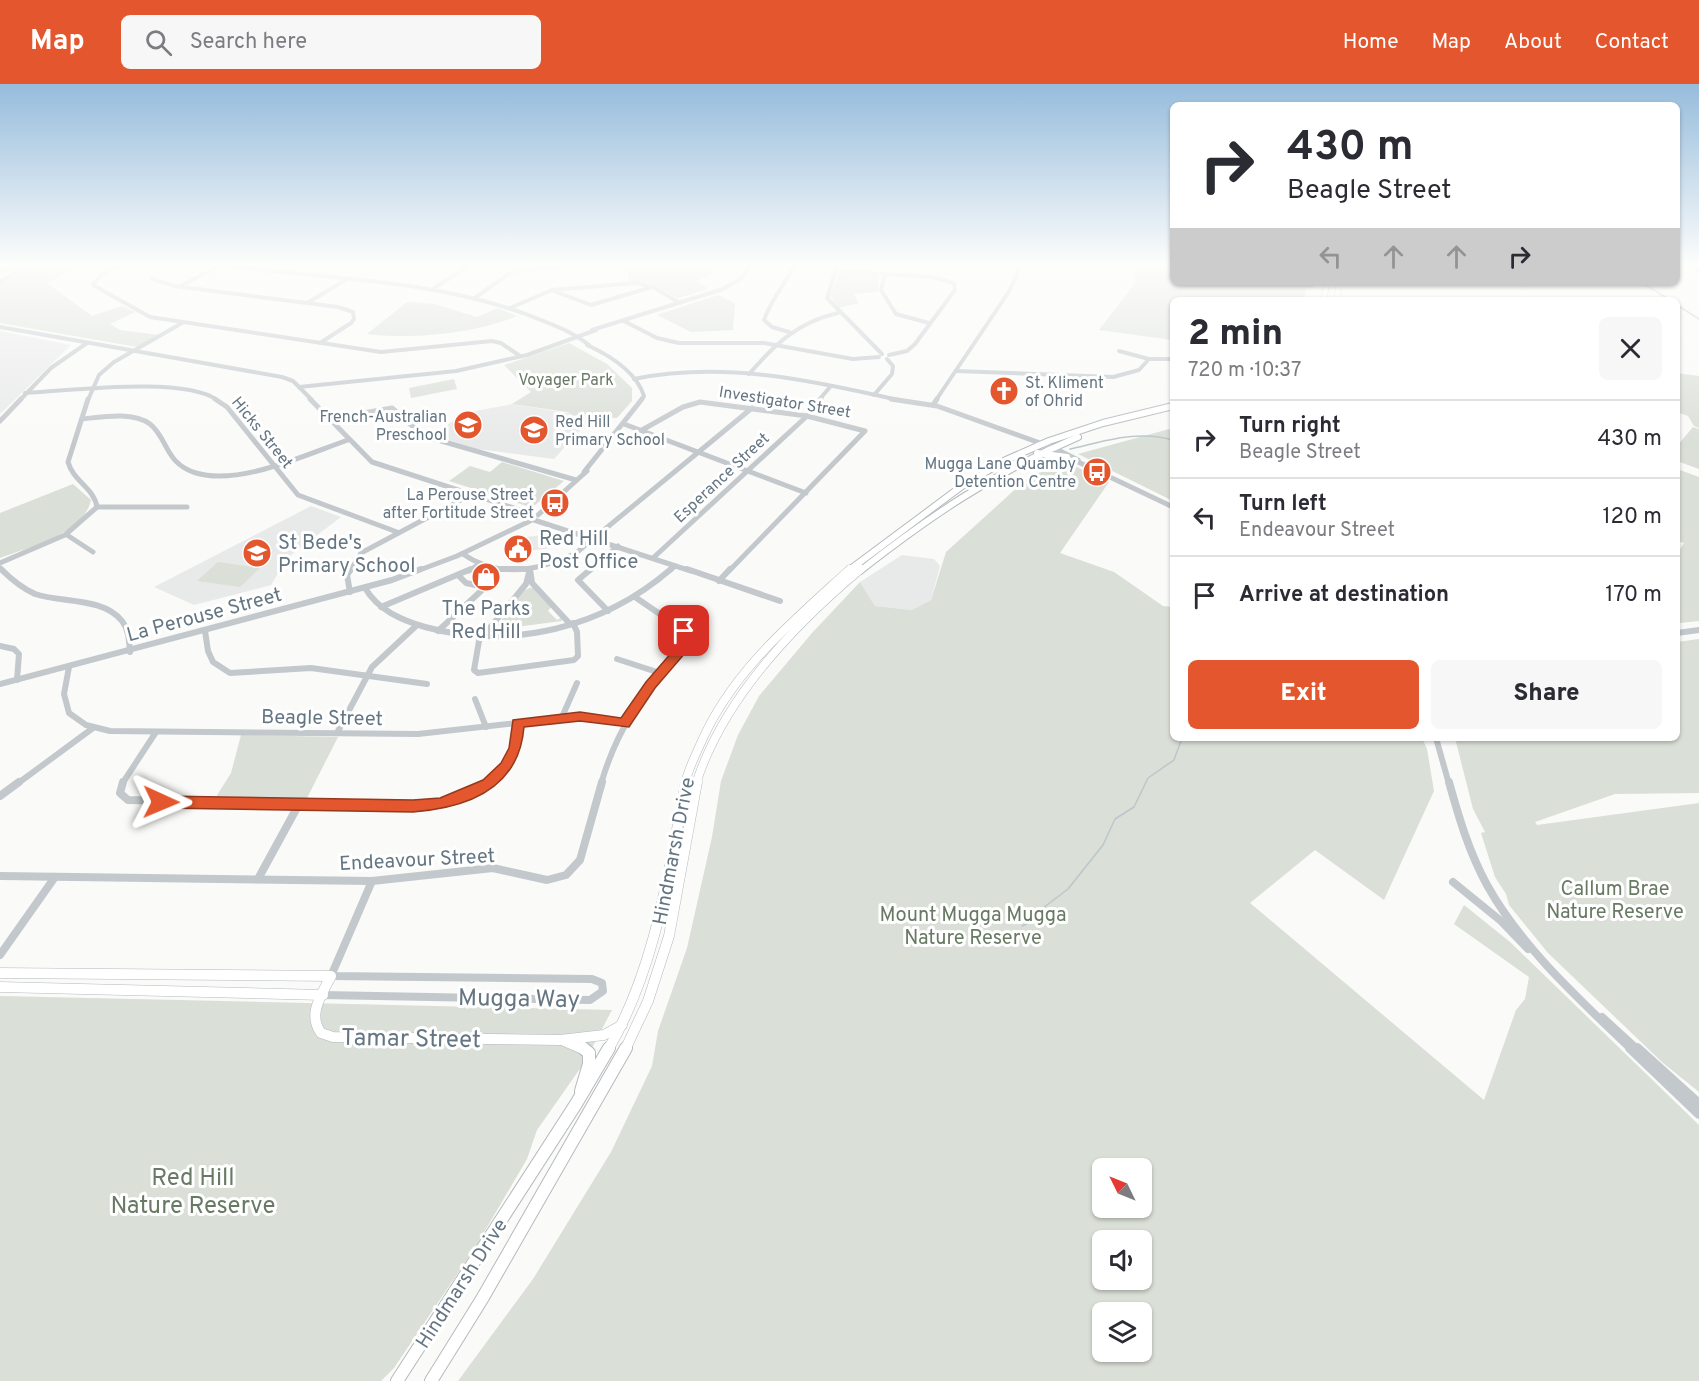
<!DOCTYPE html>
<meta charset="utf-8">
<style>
:root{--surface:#fff;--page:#f7f7f7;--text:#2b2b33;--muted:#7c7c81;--line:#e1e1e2;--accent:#e4572e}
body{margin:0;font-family:Overpass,sans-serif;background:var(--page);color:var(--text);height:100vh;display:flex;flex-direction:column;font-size:22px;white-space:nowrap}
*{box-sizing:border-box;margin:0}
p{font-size:20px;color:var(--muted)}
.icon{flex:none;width:33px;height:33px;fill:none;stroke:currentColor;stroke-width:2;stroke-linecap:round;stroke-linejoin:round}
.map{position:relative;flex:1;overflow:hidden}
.panel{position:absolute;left:1170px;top:213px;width:510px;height:444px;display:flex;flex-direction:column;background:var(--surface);border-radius:9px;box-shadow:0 2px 4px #0004}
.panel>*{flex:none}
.guide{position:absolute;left:1170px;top:18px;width:510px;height:183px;border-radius:9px;box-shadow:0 2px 4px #0004;background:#fff;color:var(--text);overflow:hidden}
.needle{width:39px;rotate:313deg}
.buttons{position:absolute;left:1092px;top:1074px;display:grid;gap:12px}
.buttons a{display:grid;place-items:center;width:60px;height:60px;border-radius:9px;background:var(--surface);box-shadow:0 2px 4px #0004;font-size:30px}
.pin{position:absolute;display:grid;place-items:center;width:51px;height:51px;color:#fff;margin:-26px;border-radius:12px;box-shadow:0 3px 9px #0006}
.me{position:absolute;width:66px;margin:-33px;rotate:91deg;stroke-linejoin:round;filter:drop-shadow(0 0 4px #0008)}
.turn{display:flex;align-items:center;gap:21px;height:126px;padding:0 18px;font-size:27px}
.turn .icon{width:78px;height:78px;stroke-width:2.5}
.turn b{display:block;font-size:42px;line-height:51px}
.lanes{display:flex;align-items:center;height:57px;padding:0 18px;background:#0003;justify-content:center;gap:30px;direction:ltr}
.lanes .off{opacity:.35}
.round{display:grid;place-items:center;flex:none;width:63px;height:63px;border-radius:9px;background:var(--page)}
.head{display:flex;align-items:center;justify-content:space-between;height:102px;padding:0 18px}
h1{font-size:36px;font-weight:800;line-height:45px}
.cta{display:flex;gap:12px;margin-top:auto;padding:12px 18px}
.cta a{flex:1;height:69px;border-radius:9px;background:var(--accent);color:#fff;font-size:24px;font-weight:800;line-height:69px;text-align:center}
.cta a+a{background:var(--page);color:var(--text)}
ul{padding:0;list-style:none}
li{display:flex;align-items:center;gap:18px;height:78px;padding:0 18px;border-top:2px solid var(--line)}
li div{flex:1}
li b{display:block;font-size:22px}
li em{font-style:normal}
header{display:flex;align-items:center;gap:36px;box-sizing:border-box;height:84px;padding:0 30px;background:var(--accent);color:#fff}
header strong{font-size:28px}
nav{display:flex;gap:33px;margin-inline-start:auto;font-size:21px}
.search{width:420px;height:54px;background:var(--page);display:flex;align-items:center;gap:15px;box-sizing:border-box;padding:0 21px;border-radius:9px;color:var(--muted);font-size:22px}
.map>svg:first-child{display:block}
.built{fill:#e8e9e9}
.green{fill:#dadfd7;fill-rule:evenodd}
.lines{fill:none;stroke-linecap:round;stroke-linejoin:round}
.stream{stroke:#bbc7cb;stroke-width:1.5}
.major-far4-casing{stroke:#b5babe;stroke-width:6}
.major-far3-casing{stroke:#b5babe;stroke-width:8}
.major-far2-casing{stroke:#b5babe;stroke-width:9}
.major-far1-casing{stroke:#b5babe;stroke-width:11}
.major-casing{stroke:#b5babe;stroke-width:14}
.minor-far4{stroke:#c3c8cc;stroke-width:4}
.minor-far3{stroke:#c3c8cc;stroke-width:5}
.minor-far2{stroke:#c3c8cc;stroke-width:6}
.minor-far1{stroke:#c3c8cc;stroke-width:8}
.minor{stroke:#c3c8cc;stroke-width:10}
.major-far4{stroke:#fff;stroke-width:5}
.major-far3{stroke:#fff;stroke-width:6}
.major-far2{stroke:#fff;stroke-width:8}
.major-far1{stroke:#fff;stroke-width:10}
.major{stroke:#fff;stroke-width:12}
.route{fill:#e4572e;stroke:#94391e;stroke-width:1.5}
.labels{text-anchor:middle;stroke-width:6;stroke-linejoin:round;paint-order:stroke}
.far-park-label{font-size:16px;fill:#687a64;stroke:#fff}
.far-poi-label{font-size:16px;fill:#657683;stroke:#fff;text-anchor:end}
.far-street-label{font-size:16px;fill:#657683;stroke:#fff}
.poi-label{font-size:20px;fill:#657683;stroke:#fff;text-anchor:start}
.street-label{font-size:20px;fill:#657683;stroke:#fff}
.park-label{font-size:20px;fill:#687a64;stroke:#fff}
.near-street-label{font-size:24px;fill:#657683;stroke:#fff}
.near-park-label{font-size:24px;fill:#687a64;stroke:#fff}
</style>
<header>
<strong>Map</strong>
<div class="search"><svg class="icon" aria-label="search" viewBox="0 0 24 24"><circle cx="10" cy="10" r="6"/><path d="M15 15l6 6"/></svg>Search here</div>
<nav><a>Home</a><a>Map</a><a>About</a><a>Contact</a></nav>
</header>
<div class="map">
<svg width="1699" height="1297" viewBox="0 0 1699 1297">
<rect width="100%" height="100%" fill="#fafaf8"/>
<!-- built -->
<g class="built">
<polygon points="0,247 71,261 0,330"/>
<polygon points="512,320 592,333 554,375 478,365 432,351 465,329"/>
<polygon points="311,422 341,433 287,474 271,501 194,521 154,503"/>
<polygon points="551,450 551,464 510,469 510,455"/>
<polygon points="902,471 934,475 940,482 931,516 913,526 875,522 860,498"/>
</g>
<!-- green -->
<g class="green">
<polygon points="34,179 85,179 47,199 92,232 122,222 135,228 110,240 120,246 160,251 137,263 0,239 0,199"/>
<polygon points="632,179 686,179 717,183 709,192 696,197 709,205 678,214 650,199 628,198 628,185"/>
<polygon points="1132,179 1173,179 1173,198 1312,198 1314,204 1306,204 1304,216 1173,216 1173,256 1099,246 1136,198"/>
<polygon points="839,189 879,191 878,208 854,210 859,219 838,224 830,211"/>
<polygon points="718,211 735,219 733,246 691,248 657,231"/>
<path d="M407,218L434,220L477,233L498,224L517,232C477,249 411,256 367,250Z"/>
<polygon points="569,259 607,280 632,304 632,317 617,334 576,332 567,328 512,320 531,308 504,281"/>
<polygon points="1677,289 1699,292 1699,344 1694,342 1688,332 1677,328"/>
<polygon points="454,295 457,305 411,314 409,304"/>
<polygon points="1693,343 1699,345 1699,385 1677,377 1677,362"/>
<polygon points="1173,344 1173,417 1078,370"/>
<polygon points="502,378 564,397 535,421 527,422 449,397 470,382 490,388"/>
<path d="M1068,379L1109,398L1060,469L1114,488L1163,522L1173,523V654H1422L1427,665L1434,707L1384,816L1315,766L1250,819L1484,1016L1516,926L1525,915L1529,893L1454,840L1464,821L1510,858L1699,1041V1297H458L533,1195L611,1068L652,982L658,947L687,864L712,753L721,697L738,651L759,612L812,549L860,498L875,522L912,526L931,516L946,468L1030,392ZM1142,1084V1124H1102V1084ZM1102,1156H1142V1196H1102ZM1102,1228H1142V1268H1102Z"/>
<polygon points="1677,385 1699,393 1699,537 1680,539 1677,539 1677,470 1684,459 1677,457"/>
<path d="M73,400L91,416C83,451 29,463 0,474V429Z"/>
<polygon points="218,478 260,484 240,503 197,497"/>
<polygon points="530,504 533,504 552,522 548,527 557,536 561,534 562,537 492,546 511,526 507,526 520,508"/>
<polygon points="1699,555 1699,709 1615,710 1535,738 1537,741 1699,719 1699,1008 1663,979 1548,869 1509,821 1506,810 1495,793 1481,749 1485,748 1473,725 1455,654 1677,654 1677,558"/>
<polygon points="241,651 338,653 305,718 214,716 231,689"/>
<polygon points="0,912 612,926 584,979 537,1046 527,1075 476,1162 394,1284 381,1297 0,1297"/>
</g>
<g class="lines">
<!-- stream -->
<g class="stream">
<polyline points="1641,198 1670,216"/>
<polyline points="1677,221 1699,235"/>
<path d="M1070,365C1105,357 1137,346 1173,356"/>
<polyline points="1022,842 1033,837 1039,827 1068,805 1103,761 1115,735 1134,723 1148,694 1174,676 1182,654"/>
</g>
<!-- major-far4 casing -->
<g class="major-far4-casing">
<g id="major-far4">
<polyline points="1324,216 1327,198"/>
<polyline points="1337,216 1339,198"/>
</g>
</g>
<!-- major-far3 casing -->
<g class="major-far3-casing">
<g id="major-far3">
<polyline points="1037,369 1067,373"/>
<polyline points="848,487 962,402 1006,376 1049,357 1103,339 1173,322"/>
<path d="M860,487C930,432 995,388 1078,353"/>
</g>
</g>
<!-- major-far2 casing -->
<g class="major-far2-casing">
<g id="major-far2">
<path d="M685,700C688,686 694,674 700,661C731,588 792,538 850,485"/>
<path d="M696,700C723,614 794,541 861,485"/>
</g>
</g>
<!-- major-far1 casing -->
<g class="major-far1-casing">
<g id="major-far1">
<path d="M0,889L331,892C322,910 307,930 321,949L333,953L560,956L604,951L622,941"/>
<polyline points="0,903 323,911"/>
<polyline points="564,957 585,966"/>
<path d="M608,966C656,883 668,790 686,698"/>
<polyline points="625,966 648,917 669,852 697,698"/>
</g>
</g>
<!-- major casing -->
<g class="major-casing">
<g id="major">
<polyline points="581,1007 589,980 589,969 583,964"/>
<polyline points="397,1297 576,1020 609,964"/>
<polyline points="431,1297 482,1215 626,964"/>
</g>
</g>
<!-- minor-far4 -->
<g class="minor-far4">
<polyline points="126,179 102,190 93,201 150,233 381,268 492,257 501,259 520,272"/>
<path d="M202,179C309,194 420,193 523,229C546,238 570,246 589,261"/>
<polyline points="458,179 471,181"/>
<polyline points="838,179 827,214 882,270"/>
<polyline points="1690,179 1699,187"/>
<polyline points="0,186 18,187"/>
<polyline points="835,187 933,193 954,199 955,206 915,260 907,267 889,271"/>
<polyline points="885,190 881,206 896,230 929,239"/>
<polyline points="152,195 175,202 338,223 353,228 354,235 351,239 320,259"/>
<polyline points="0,198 30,179"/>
<polyline points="179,203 219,182"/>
<polyline points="434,204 474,179"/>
<polyline points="554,207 591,221 652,203"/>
<polyline points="476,213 513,187 598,179"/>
<polyline points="307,219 349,194"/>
<polyline points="510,224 552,206 636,199 653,203 680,219"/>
<polyline points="624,237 657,254 679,259 764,259 853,275 879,273"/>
<polyline points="0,243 282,293 293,297 312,316"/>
<polyline points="592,246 723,205 742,194 752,179"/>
<path d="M789,248L772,243L764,236C771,215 786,199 796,179"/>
<path d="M587,261C609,271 636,287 644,312L641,316"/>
<polyline points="1119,267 1149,275 1173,275"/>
<polyline points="956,287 1113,293 1139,286 1149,275"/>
<path d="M749,290C775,260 798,238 838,229"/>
<path d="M634,295C723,277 811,296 898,316"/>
<polyline points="299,303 456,287 527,271 596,246"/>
<path d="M25,309C69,307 184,292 217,316"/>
<polyline points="874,311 892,290 893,282 887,275"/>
<polyline points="20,316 51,284 87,259"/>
<polyline points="88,316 99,291 114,278 182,239"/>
<polyline points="819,316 830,303"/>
<polyline points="936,316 1008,209 1017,191 1017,179"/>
</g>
<!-- minor-far3 -->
<g class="minor-far3">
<polyline points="215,315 227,323 298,411 397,448"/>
<polyline points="310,315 372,378 529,429"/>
<polyline points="891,315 937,322 1054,364 1078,376"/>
<polyline points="933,321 937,315"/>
<path d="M82,335C101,333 133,327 150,340C168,354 164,379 196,389C240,402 307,370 348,356"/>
<polyline points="329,335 392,324 424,352 576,396"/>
<polyline points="0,337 21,315"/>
<polyline points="624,340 806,409"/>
<polyline points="642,346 683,323 700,318 807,332 865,347 729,487"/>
<polyline points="1074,376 1173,423"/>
<polyline points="584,388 642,315"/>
<polyline points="97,423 187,423"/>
<polyline points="538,431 587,387"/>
<polyline points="534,436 691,487"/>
<polyline points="67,451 93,468"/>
<path d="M463,470C499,495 539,487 576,469L752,324"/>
<polyline points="653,474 807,332 821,315"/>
<path d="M0,479L65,451L97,423C94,404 73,397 68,378L88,315"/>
<polyline points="0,484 3,487"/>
<polyline points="350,487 361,469 470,411"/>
<polyline points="417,487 457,472 530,437"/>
<polyline points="469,487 479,480"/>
<polyline points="589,487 618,462"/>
<polyline points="669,487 675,482"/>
</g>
<!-- minor-far2 -->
<g class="minor-far2">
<path d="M1,485C11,495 22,504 35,510C61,519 103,513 122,537C129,546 129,557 130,568"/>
<polyline points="498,485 528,485"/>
<polyline points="530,485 532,499 570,540"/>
<polyline points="591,485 578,496 608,527"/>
<polyline points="687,485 780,517"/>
<polyline points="719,497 730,485"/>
<path d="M365,504C378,526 401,536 425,543C512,567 604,543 671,485"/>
<polyline points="350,508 347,491 351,485"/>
<polyline points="381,523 471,485"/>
<polyline points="205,547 208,567 213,578 230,589 311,584 427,600"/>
<polyline points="438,547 482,506 480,502 466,499 459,492"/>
<polyline points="1677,549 1699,546"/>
<polyline points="480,551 474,586 478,589 574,576 578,572 577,548 573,539"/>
<polyline points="484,551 526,500 530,485"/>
<polyline points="0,562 14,565 19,570 17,596"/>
<polyline points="617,575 660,589"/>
<polyline points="69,583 64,610 69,629 86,641 110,647 418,650 570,633 624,639"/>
<polyline points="0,600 392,496 421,485"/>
<polyline points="475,615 486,643"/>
<polyline points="562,633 577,599"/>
<polyline points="337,649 372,583 417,541"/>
<polyline points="1436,654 1449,700"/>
<polyline points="17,700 93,644"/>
<polyline points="122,700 156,648"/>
<path d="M488,700C509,683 515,665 518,639"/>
<path d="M601,700C619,637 647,607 687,558L683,546L635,513"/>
</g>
<!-- minor-far1 -->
<g class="minor-far1">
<path d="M123,698L120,709L128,716L413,722C440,719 469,716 490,698"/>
<path d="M1449,698C1459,734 1469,768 1487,801C1522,864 1580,916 1632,966"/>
<polyline points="0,712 19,698"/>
<polyline points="0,792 372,797 493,784 547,796 566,791 580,776 602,698"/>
<polyline points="258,795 299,720"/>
<polyline points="1453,798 1501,837 1528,865"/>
<polyline points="0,871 55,793"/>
<polyline points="323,911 590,916 603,907 602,899 592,895 331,892 372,797"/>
<polyline points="1602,933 1638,966"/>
</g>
<!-- minor -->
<g class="minor">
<polyline points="1630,964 1699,1030"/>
<polyline points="1637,964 1699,1020"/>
</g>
<!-- major-far4 -->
<use href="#major-far4" class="major-far4"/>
<!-- major-far3 -->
<use href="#major-far3" class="major-far3"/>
<!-- major-far2 -->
<use href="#major-far2" class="major-far2"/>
<!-- major-far1 -->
<use href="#major-far1" class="major-far1"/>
<!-- major -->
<use href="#major" class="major"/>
</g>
<!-- sky -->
<linearGradient id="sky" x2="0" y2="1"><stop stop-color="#96bcdc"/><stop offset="0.5" stop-color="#fdfdfc"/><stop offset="1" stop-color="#fdfdfc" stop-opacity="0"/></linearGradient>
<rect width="1699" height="361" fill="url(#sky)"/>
<!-- route -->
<path class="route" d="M684,543C692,546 693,553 692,561L655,604L629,643L580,637L524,643C519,705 467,724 413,728L161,724L154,718L161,712L413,716L440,714L483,696L501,679L509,664L513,636L580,628L621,634L646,598L679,560L678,547Z"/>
<!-- icons -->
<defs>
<g id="church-disc" transform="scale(1.5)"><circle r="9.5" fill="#e4572e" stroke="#fff"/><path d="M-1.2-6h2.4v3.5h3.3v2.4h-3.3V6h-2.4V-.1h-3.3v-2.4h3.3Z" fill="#fff"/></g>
<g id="school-disc" transform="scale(1.5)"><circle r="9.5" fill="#e4572e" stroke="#fff"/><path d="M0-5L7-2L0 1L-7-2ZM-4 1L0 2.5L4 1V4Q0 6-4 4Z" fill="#fff"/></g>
<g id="bus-disc" transform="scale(1.5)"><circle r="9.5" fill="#e4572e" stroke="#fff"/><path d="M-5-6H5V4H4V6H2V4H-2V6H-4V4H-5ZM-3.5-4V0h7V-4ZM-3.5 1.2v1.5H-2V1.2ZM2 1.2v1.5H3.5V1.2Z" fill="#fff"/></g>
<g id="civic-disc" transform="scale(1.5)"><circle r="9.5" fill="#e4572e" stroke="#fff"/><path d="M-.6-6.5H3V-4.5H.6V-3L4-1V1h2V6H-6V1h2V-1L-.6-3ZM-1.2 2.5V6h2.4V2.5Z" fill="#fff"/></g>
<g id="shop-disc" transform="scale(1.5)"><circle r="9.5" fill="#e4572e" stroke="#fff"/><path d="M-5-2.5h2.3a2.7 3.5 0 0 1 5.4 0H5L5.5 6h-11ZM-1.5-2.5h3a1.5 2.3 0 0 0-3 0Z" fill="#fff"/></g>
</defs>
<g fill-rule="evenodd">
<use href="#church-disc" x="1004" y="307"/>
<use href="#school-disc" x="468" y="341"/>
<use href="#school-disc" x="534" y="346"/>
<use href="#bus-disc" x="1097" y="388"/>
<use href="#bus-disc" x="555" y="419"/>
<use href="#civic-disc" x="518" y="465"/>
<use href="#school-disc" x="257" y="469"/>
<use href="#shop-disc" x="486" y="493"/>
</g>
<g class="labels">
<!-- far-park labels -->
<g class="far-park-label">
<text x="566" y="301">Voyager Park</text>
</g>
<!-- far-poi labels -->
<g class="far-poi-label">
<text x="1025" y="304" text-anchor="start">St. Kliment<tspan x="1025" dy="18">of Ohrid</tspan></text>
<text x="447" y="338">French-Australian<tspan x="447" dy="18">Preschool</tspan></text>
<text x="555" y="343" text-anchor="start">Red Hill<tspan x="555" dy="18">Primary School</tspan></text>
<text x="1076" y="385">Mugga Lane Quamby<tspan x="1076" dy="18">Detention Centre</tspan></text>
<text x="534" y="416">La Perouse Street<tspan x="534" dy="18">after Fortitude Street</tspan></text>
</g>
<!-- far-street labels -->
<g class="far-street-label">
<text transform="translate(785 317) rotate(9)" y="6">Investigator Street</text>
<text transform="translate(263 348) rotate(51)" y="6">Hicks Street</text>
<text transform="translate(721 393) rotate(-43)" y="6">Esperance Street</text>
</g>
<!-- poi labels -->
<g class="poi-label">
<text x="539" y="461">Red Hill<tspan x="539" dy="23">Post Office</tspan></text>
<text x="278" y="465">St Bede's<tspan x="278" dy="23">Primary School</tspan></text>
<text x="486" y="531" text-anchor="middle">The Parks<tspan x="486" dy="23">Red Hill</tspan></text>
</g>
<!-- street labels -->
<g class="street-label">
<text transform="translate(204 530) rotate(-15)" y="7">La Perouse Street</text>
<text transform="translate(322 633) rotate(1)" y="7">Beagle Street</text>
<text transform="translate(673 767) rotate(-79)" y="7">Hindmarsh Drive</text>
<text transform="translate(417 775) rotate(-3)" y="7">Endeavour Street</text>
<text transform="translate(461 1199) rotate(-57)" y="7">Hindmarsh Drive</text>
</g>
<!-- park labels -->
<g class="park-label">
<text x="1615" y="811">Callum Brae<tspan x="1615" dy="23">Nature Reserve</tspan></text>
<text x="973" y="837">Mount Mugga Mugga<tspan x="973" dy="23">Nature Reserve</tspan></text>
</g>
<!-- near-street labels -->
<g class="near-street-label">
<text transform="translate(519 914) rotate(1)" y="8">Mugga Way</text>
<text transform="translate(411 954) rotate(1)" y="8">Tamar Street</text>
</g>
<!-- near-park labels -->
<g class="near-park-label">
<text x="193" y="1101">Red Hill<tspan x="193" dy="28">Nature Reserve</tspan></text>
</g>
</g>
</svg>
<div class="buttons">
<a><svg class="needle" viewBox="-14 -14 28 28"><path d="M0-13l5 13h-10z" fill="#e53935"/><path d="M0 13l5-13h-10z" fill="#7c7c81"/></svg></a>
<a><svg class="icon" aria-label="sound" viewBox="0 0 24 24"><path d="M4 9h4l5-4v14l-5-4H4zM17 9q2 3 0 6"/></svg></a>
<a><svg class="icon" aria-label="layers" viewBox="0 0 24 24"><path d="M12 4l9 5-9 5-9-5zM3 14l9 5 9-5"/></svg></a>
</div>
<div class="pin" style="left:684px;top:547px;background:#d93025"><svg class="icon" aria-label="arrive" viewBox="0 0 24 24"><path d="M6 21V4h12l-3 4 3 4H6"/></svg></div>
<svg class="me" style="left:161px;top:718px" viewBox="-20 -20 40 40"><path d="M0-17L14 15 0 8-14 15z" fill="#e4572e" stroke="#fff" stroke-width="4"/></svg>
<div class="guide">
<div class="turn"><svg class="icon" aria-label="right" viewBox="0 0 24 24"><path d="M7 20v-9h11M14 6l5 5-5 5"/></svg><div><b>430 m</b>Beagle Street</div></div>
<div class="lanes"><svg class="icon off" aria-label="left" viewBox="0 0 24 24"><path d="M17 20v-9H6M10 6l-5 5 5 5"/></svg><svg class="icon off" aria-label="ahead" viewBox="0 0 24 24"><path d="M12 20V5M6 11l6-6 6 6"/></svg><svg class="icon off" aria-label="ahead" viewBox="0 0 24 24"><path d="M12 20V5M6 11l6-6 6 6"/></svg><svg class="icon" aria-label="right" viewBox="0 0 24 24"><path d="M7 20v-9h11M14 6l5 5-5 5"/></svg></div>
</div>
<section class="panel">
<div class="head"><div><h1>2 min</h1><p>720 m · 10:37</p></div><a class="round"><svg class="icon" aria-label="close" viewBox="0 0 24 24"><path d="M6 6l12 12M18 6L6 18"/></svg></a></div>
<ul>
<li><svg class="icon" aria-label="right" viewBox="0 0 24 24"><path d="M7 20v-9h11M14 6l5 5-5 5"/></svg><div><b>Turn right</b><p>Beagle Street</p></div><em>430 m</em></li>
<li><svg class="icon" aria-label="left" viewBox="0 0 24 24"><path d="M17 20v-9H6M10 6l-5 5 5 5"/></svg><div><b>Turn left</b><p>Endeavour Street</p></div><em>120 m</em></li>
<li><svg class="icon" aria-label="arrive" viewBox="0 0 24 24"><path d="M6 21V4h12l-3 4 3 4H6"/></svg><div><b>Arrive at destination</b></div><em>170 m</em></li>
</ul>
<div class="cta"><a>Exit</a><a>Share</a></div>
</section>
</div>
